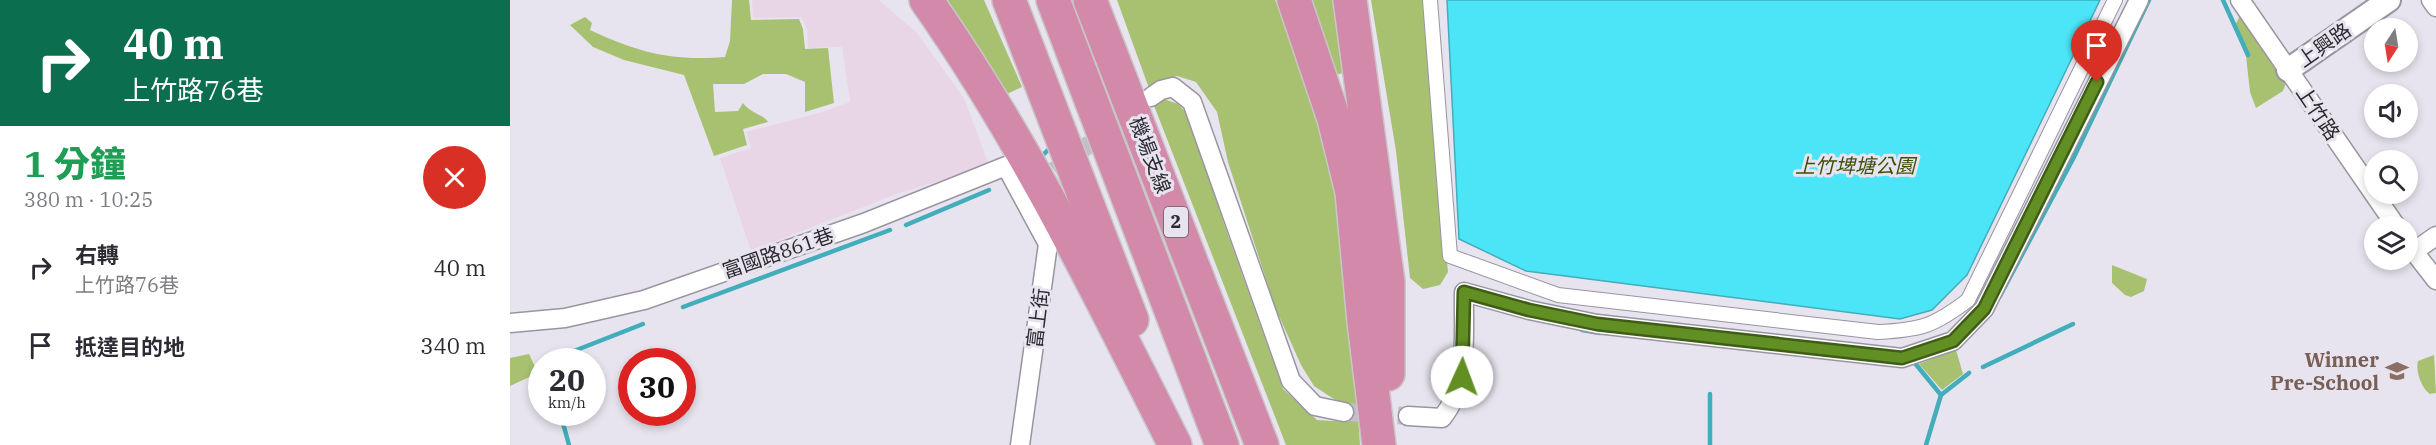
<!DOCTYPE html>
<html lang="zh-TW">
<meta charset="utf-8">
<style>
:root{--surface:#fff;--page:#f2f2f3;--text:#2b2b33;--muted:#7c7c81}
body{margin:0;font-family:"IBM Plex Serif","Noto Sans TC",serif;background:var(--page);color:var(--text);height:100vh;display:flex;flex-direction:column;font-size:22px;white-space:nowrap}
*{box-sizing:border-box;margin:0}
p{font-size:20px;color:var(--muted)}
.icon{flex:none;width:33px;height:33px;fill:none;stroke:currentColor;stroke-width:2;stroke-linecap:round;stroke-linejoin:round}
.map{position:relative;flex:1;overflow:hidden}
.side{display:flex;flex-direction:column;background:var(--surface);width:510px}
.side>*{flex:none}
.top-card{background:#0b6e4f;color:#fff;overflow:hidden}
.needle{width:39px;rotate:192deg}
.fabs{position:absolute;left:1854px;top:18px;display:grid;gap:12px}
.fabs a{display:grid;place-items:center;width:54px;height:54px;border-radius:50%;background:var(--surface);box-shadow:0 3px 9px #0003;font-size:30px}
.speed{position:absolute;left:18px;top:348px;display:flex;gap:12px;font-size:30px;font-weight:700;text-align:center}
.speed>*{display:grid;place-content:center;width:78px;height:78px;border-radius:50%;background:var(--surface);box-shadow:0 3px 9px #0003;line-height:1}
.speed small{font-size:15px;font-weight:400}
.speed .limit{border:9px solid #d22;background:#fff;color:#111}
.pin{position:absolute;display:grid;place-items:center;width:51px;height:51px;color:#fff;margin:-62px -26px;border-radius:50% 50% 50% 0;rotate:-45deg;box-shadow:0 0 6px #0007}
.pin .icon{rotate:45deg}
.me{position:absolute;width:66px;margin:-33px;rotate:2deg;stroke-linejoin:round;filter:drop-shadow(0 0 4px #0008)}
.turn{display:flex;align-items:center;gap:21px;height:126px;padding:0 24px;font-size:27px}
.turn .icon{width:78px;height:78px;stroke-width:2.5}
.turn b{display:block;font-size:42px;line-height:51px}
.round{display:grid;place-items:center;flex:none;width:63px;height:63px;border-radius:32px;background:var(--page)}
.summary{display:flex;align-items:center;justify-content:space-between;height:102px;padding:0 24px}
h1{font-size:36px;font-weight:800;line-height:45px;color:#1e9e55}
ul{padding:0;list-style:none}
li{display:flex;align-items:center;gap:18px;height:78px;padding:0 24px}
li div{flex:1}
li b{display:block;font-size:22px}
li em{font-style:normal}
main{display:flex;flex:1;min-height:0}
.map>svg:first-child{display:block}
.industrial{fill:#e8d6e7}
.green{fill:#a7c171}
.water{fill:#4ce5f8;stroke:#42adbb;stroke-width:1.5}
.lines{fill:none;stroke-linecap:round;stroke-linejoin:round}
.stream{stroke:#42adbb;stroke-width:4.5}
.minor-tunnel{stroke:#c2bfc8;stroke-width:18;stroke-dasharray:18 9;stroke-linecap:butt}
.pedestrian-casing{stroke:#9995a0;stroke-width:16}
.minor-casing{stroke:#9995a0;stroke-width:21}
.tertiary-casing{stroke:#9995a0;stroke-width:26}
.motorway-casing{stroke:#c8c7c8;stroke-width:36}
.pedestrian{stroke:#fff;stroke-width:14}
.minor{stroke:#fff;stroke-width:18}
.tertiary{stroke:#fff;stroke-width:22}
.motorway{stroke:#d389a9;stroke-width:33}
.route-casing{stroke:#3f5d17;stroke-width:15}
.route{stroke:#618f23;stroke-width:10}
.labels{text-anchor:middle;stroke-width:6;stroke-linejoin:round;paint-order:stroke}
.shield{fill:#e8e4ef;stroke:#646167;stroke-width:1.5}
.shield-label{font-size:18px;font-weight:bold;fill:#2b292d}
.street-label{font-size:20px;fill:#2b292d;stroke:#e8e4ef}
.park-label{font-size:20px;font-style:italic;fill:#3e4f06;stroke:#e8e4ef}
.education-label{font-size:20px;font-weight:bold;fill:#785e54;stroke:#e8e4ef;text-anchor:end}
</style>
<main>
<section class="side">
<div class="top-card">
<div class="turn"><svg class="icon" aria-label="right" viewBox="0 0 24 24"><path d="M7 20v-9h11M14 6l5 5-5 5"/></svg><div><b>40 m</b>上竹路76巷</div></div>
</div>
<div class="summary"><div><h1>1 分鐘</h1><p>380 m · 10:25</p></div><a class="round" style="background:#d93025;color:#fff"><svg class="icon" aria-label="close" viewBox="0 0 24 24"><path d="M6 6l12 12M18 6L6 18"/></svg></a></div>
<ul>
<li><svg class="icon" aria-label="right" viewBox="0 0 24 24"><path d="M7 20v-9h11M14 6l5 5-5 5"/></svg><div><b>右轉</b><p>上竹路76巷</p></div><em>40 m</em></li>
<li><svg class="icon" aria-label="arrive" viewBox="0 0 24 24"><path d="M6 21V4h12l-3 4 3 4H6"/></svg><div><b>抵達目的地</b></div><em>340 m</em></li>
</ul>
</section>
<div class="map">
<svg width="1926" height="445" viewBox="0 0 1926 445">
<rect width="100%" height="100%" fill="#e8e4ef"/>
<!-- industrial -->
<polygon class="industrial" points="242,0 369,0 407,33 454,98 479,165 384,195 241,251 210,158 241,148 236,132 309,113 340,102 332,47 298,48 297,29 291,17 243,18"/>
<!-- green -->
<g class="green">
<path d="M222,0H239L241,20L289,19L293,29L295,49L318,48L324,103L295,112V82L276,74H253L234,84H203L205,112L228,111L233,103C241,114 253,114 258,122L233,129L237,145L204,156L174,75L114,60L83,47L60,25L75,17L82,23L80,30C130,53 160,61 215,57L220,41Z"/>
<polygon points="435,0 474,0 512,87 497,94"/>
<polygon points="607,0 765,0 792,56 835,224 850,445 776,445 643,103 651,98 668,104 681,118 713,221 773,389 807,420 839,422 836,407 804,386 791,365 765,307 718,162 707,112 686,82 667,76 650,81 648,89 640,91"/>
<polygon points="802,0 824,0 838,72 824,75"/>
<polygon points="861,0 914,0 938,272 930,285 913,289 900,278 886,151"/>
<polygon points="1730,15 1776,83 1773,91 1746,108 1740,92 1736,56 1724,28"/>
<polygon points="1602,265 1637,279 1634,291 1621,297 1615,295 1602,283"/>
<polygon points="1446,350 1453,374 1432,390 1409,364"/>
<polygon points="19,354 28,373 0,386 0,358"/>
<path d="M1924,355L1926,393L1920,394C1912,389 1905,371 1908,361Z"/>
</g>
<!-- water -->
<polygon class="water" points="937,0 1590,0 1457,275 1422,310 1390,319 1016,271 949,239"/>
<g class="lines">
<!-- stream -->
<g class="stream">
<polyline points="1713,0 1738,55"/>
<polyline points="532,156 541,147"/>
<polyline points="396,225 479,190"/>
<polyline points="1490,296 1563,159 1639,0"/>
<polyline points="173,307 380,230"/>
<polyline points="1072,330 1090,333"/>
<polyline points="36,362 133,324"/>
<polyline points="1406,362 1404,362 1431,395"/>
<polyline points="31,364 32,364"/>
<polyline points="1473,367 1563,324"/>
<polyline points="1200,394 1200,445"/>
<polyline points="50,412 59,445"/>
<polyline points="1416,445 1431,395 1459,373"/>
</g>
<!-- minor-tunnel -->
<g class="minor-tunnel">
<polyline points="523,187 628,107"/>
<polyline points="834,412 898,416"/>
</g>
<!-- pedestrian casing -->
<g class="pedestrian-casing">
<path id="pedestrian" d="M920,0L940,256L1048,295L1368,332C1411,330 1424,326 1458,300L1605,0"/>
</g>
<!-- minor casing -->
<g class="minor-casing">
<g id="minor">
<polyline points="1730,0 1886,226"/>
<polyline points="1921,0 1926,7"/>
<polyline points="641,97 651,90 663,87 682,102 781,381 805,406 834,412"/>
<polyline points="1898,244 1926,280"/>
<polyline points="1903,252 1926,236"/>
<polyline points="0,323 55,318 134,300 354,223 496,166 538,244 510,445"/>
<path d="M898,416L932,418C960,383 953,335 954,292L1019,310L1087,324L1392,358L1443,341L1474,309L1629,0"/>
</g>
</g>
<!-- tertiary casing -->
<g class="tertiary-casing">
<polyline id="tertiary" points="1778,70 1879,0"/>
</g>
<!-- motorway casing -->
<g class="motorway-casing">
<g id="motorway">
<path d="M416,0C514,139 589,294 665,445"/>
<polyline points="499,0 622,320"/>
<polyline points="543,0 712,445"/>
<polyline points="580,0 752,445"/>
<polyline points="784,0 824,119 842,192 854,322 869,445"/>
<polyline points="840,0 878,282 878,374"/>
</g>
</g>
<!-- pedestrian -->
<use href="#pedestrian" class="pedestrian"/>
<!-- minor -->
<use href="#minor" class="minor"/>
<!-- tertiary -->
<use href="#tertiary" class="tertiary"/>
<!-- motorway -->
<use href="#motorway" class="motorway"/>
</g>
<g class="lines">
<!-- route casing -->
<g class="route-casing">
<polyline id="route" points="952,377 954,292 1019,310 1087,324 1392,358 1443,341 1474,309 1587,82"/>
</g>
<!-- route -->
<use href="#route" class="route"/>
</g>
<!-- icons -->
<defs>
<g id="school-bare" transform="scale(1.8)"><path d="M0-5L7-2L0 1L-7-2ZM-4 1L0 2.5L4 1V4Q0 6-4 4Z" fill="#8d6e63" stroke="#e8e4ef" stroke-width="2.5" paint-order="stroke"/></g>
</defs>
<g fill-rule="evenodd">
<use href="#school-bare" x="1887" y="371"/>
</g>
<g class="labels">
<!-- shield labels -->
<rect class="shield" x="654" y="207" width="24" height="30" rx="4.5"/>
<g class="shield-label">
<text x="666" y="228">2</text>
</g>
<!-- street labels -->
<g class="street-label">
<text transform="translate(1814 45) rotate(-35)" y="7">上興路</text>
<text transform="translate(1808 113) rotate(56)" y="7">上竹路</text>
<text transform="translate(640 155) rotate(69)" y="7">機場支線</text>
<text transform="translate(268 253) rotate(-19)" y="7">富國路861巷</text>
<text transform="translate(528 318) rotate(-83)" y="7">富上街</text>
</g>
<!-- park labels -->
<g class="park-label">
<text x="1345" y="173">上竹埤塘公園</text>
</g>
<!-- education labels -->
<g class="education-label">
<text x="1869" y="367">Winner<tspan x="1869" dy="23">Pre-School</tspan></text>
</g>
</g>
</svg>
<div class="fabs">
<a><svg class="needle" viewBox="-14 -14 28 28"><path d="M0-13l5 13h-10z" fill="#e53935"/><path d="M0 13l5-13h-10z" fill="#7c7c81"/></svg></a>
<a><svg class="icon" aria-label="sound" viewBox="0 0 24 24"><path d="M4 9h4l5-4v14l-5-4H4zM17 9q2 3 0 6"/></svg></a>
<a><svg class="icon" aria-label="search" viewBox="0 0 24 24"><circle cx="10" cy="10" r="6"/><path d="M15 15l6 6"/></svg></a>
<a><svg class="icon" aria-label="layers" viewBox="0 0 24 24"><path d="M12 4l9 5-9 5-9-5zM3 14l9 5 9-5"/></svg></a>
</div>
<div class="speed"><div>20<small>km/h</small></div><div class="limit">30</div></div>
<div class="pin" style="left:1587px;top:82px;background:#d93025"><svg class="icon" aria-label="arrive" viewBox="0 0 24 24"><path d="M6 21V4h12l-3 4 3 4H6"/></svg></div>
<svg class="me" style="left:952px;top:377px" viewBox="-20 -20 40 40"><circle r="19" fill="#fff"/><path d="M0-13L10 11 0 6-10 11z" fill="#618f23"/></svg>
</div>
</main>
